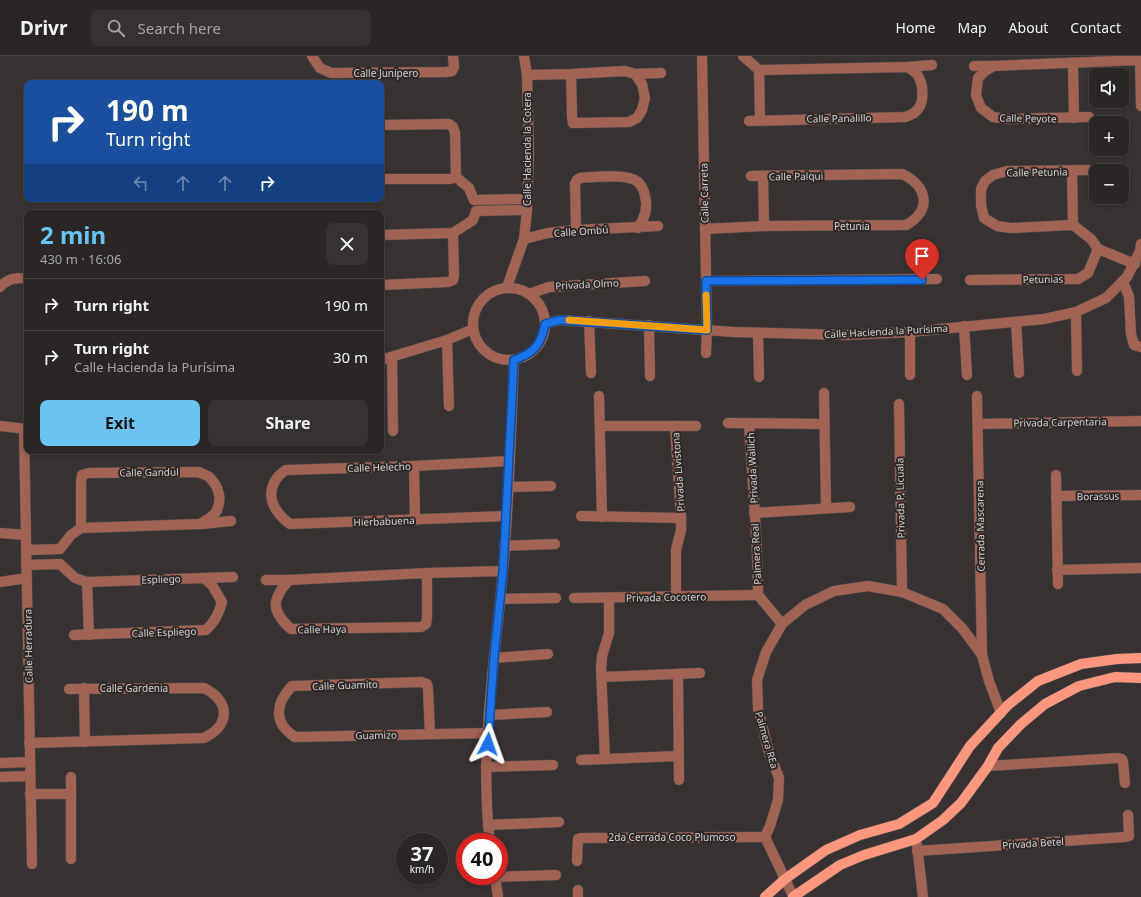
<!DOCTYPE html>
<meta charset="utf-8">
<style>
:root{--surface:#2a2626;--page:#363232;--text:#f1f3f6;--muted:#a5a5a7;--line:#464343;--accent:#6ac3f1}
body{margin:0;font-family:"Noto Sans",sans-serif;background:var(--page);color:var(--text);height:100vh;display:flex;flex-direction:column;font-size:15px;white-space:nowrap}
*{box-sizing:border-box;margin:0}
p{font-size:13px;color:var(--muted)}
.icon{flex:none;width:22px;height:22px;fill:none;stroke:currentColor;stroke-width:2;stroke-linecap:round;stroke-linejoin:round}
.map{position:relative;flex:1;overflow:hidden}
.sheet{position:absolute;left:24px;top:154px;width:360px;height:244px;display:flex;flex-direction:column;background:var(--surface);border-radius:8px;box-shadow:0 2px 6px #0003,0 0 0 1px var(--line)}
.sheet>*{flex:none}
.top-card{position:absolute;left:24px;top:24px;width:360px;height:122px;border-radius:8px;box-shadow:0 2px 6px #0003,0 0 0 1px var(--line);background:#1a4fa0;color:#fff;overflow:hidden}
.controls{position:absolute;left:1089px;top:12px;display:grid;gap:8px}
.controls a{display:grid;place-items:center;width:40px;height:40px;border-radius:8px;background:var(--surface);box-shadow:0 2px 6px #0003,0 0 0 1px var(--line);font-size:20px}
.speed{position:absolute;left:396px;top:777px;display:flex;gap:8px;font-size:20px;font-weight:700;text-align:center}
.speed>*{display:grid;place-content:center;width:52px;height:52px;border-radius:50%;background:var(--surface);box-shadow:0 2px 6px #0003,0 0 0 1px var(--line);line-height:1}
.speed small{font-size:10px;font-weight:400}
.speed .limit{border:6px solid #d22;background:#fff;color:#111}
.pin{position:absolute;display:grid;place-items:center;width:34px;height:34px;color:#fff;margin:-41px -17px;border-radius:50% 50% 50% 0;rotate:-45deg;box-shadow:0 0 4px #0007}
.pin .icon{rotate:45deg}
.me{position:absolute;width:44px;margin:-22px;rotate:4deg;stroke-linejoin:round;filter:drop-shadow(0 0 3px #0008)}
.turn{display:flex;align-items:center;gap:14px;height:84px;padding:0 16px;font-size:18px}
.turn .icon{width:52px;height:52px;stroke-width:2.5}
.turn b{display:block;font-size:28px;line-height:34px}
.lanes{display:flex;align-items:center;height:38px;padding:0 16px;background:#0003;justify-content:center;gap:20px;direction:ltr}
.lanes .off{opacity:.35}
.round{display:grid;place-items:center;flex:none;width:42px;height:42px;border-radius:8px;background:var(--page)}
.headline{display:flex;align-items:center;justify-content:space-between;height:68px;padding:0 16px}
h1{font-size:24px;font-weight:700;line-height:30px;color:var(--accent)}
.button{display:flex;gap:8px;margin-top:auto;padding:8px 16px}
.button a{flex:1;height:46px;border-radius:8px;background:var(--accent);color:#111;font-size:16px;font-weight:700;line-height:46px;text-align:center}
.button a+a{background:var(--page);color:var(--text)}
ul{padding:0;list-style:none}
li{display:flex;align-items:center;gap:12px;height:52px;padding:0 16px;border-top:1px solid var(--line)}
li div{flex:1}
li b{display:block;font-size:15px}
li em{font-style:normal}
header{display:flex;align-items:center;gap:24px;box-sizing:border-box;height:56px;padding:0 20px;background:var(--surface);border-bottom:1px solid var(--line)}
header strong{font-size:19px}
nav{display:flex;gap:22px;margin-inline-start:auto;font-size:14px}
.search{width:280px;height:36px;background:var(--page);display:flex;align-items:center;gap:10px;box-sizing:border-box;padding:0 14px;border-radius:8px;color:var(--muted);font-size:15px}
.map>svg:first-child{display:block}
.lines{fill:none;stroke-linecap:round;stroke-linejoin:round}
.minor-casing{stroke:#544f4e;stroke-width:11}
.major-casing{stroke:#544f4e;stroke-width:11}
.minor{stroke:#a06354;stroke-width:10}
.major{stroke:#fb977f;stroke-width:10}
.route-casing{stroke:#114b97;stroke-width:10}
.route{stroke:#1a73e8;stroke-width:7}
.slow{stroke:#f59e0b;stroke-width:7}
.labels{text-anchor:middle;stroke-width:4;stroke-linejoin:round;paint-order:stroke}
.street-label{font-size:10px;fill:#d3d0cf;stroke:#2e2928}
</style>
<header>
<strong>Drivr</strong>
<div class="search"><svg class="icon" aria-label="search" viewBox="0 0 24 24"><circle cx="10" cy="10" r="6"/><path d="M15 15l6 6"/></svg>Search here</div>
<nav><a>Home</a><a>Map</a><a>About</a><a>Contact</a></nav>
</header>
<div class="map">
<svg width="1141" height="841" viewBox="0 0 1141 841">
<rect width="100%" height="100%" fill="#383332"/>
<g class="lines">
<!-- minor casing -->
<g class="minor-casing">
<g id="minor">
<polyline points="312,0 320,12 331,17 447,16 452,15 454,11 453,0"/>
<polyline points="702,0 707,274 706,297"/>
<path d="M743,0L759,14L908,11C910,13 914,15 916,17C924,27 926,49 914,57C911,59 908,60 905,61L749,65"/>
<polyline points="1140,0 1141,50"/>
<polyline points="1073,7 1074,62"/>
<polyline points="974,10 994,10"/>
<polyline points="908,11 932,9"/>
<polyline points="759,14 760,64"/>
<polyline points="635,18 661,17"/>
<polyline points="527,19 571,18 625,15 635,18 642,28 645,42 642,54 637,62 629,66 573,67 572,61 571,18"/>
<polyline points="1089,61 1009,63 993,61 981,52 976,39 978,22 985,15 994,10 1140,4"/>
<polyline points="381,69 449,68 453,71 455,77 456,121"/>
<polyline points="1072,114 1073,169"/>
<polyline points="1089,114 1007,115 993,119 985,125 981,133 981,149 984,162 997,170 1011,172 1073,169 1091,183 1098,193 1135,208"/>
<polyline points="763,120 764,170"/>
<polyline points="381,123 450,123 456,121 469,132 474,144 528,143"/>
<path d="M705,173L764,170L906,169C932,155 928,130 902,118L751,120"/>
<path d="M576,174L575,128L577,124L580,122C594,121 628,117 638,126C642,130 644,134 645,140C648,151 645,162 638,172"/>
<polyline points="381,179 453,177 473,164 476,155 527,154"/>
<polyline points="524,183 548,177 576,174 658,170"/>
<polyline points="970,224 1078,223 1088,217 1098,193"/>
<polyline points="706,225 937,223"/>
<polyline points="1123,225 1129,241 1131,278 1134,289 1141,291"/>
<polyline points="381,229 448,226 453,224 454,220 453,177"/>
<path d="M0,231C8,222 15,222 27,222"/>
<polyline points="507,231 524,183 527,154 529,98 527,19 524,0"/>
<circle cx="509" cy="268" r="36"/>
<polyline points="529,238 549,231 645,225"/>
<polyline points="1076,256 1077,315"/>
<polyline points="589,265 591,317"/>
<polyline points="1016,266 1019,317"/>
<polyline points="545,268 560,264 734,276 847,279 910,276 1044,263 1076,256 1106,242 1127,221 1140,195 1141,188"/>
<polyline points="649,269 650,320"/>
<polyline points="964,270 967,319"/>
<polyline points="758,277 759,321"/>
<polyline points="447,284 449,350"/>
<polyline points="392,301 393,375"/>
<polyline points="381,304 447,284 473,273"/>
<polyline points="910,319 910,276"/>
<polyline points="824,337 826,451"/>
<polyline points="599,340 602,461"/>
<polyline points="977,340 982,599 989,625 1001,657"/>
<polyline points="899,348 902,536"/>
<polyline points="728,367 824,368"/>
<path d="M749,367C752,424 758,482 758,539"/>
<polyline points="978,368 1141,365"/>
<polyline points="0,370 27,373"/>
<polyline points="600,370 696,370"/>
<polyline points="675,370 681,462 681,474 676,494 676,541"/>
<polyline points="24,373 32,808"/>
<polyline points="414,410 415,464"/>
<polyline points="1056,419 1058,528"/>
<polyline points="508,431 551,430"/>
<polyline points="1056,440 1141,439"/>
<polyline points="754,457 850,451"/>
<path d="M506,460L290,468C275,457 264,440 277,422C279,419 283,416 286,414L414,410L510,405"/>
<polyline points="581,460 681,462"/>
<polyline points="202,468 231,465"/>
<polyline points="0,477 26,479"/>
<polyline points="504,490 555,488"/>
<path d="M26,494L60,493L71,479L81,472L200,468C206,464 214,461 217,454C222,443 219,431 210,422C208,419 202,418 199,416L89,417L82,419L81,425V472"/>
<path d="M26,509L60,508L75,522L87,526L204,522L212,529L222,546C219,558 215,566 206,574L74,579"/>
<polyline points="1057,514 1141,512"/>
<path d="M427,517V562L426,568L421,571L291,573C271,555 271,544 289,524L427,517L503,515"/>
<polyline points="204,522 233,521"/>
<polyline points="266,524 289,524"/>
<polyline points="0,526 27,522"/>
<polyline points="87,526 89,579"/>
<polyline points="758,539 782,568"/>
<polyline points="574,542 758,539"/>
<polyline points="500,543 556,542"/>
<polyline points="494,602 548,598"/>
<polyline points="678,618 679,724"/>
<polyline points="602,621 700,617"/>
<polyline points="84,632 85,686"/>
<polyline points="490,659 547,656"/>
<path d="M430,678L428,633L427,628L421,626L292,630C275,648 273,667 295,681L488,677"/>
<path d="M29,687L204,682C231,669 230,645 204,632L69,633"/>
<polyline points="605,703 601,613 602,600 609,577 609,542"/>
<polyline points="581,704 678,700"/>
<polyline points="0,707 30,706"/>
<polyline points="988,710 1118,702 1122,703 1123,706 1125,727"/>
<polyline points="486,711 553,709"/>
<polyline points="0,721 30,720"/>
<polyline points="30,738 71,738"/>
<polyline points="488,769 559,766"/>
<path d="M490,786C479,698 495,604 503,515C509,445 511,374 514,304"/>
<polyline points="917,789 923,841"/>
<polyline points="917,795 1125,781 1129,780 1128,759"/>
<polyline points="71,803 71,721"/>
<polyline points="577,805 578,783 581,782 765,781"/>
<polyline points="495,820 498,841"/>
<polyline points="495,821 556,819"/>
<polyline points="578,834 578,841"/>
<polyline points="793,840 765,781 770,770 778,744 779,722 768,693 758,653 757,624 766,596 782,568 805,549 834,535 868,530 902,536 943,553 962,572 982,599"/>
</g>
</g>
<!-- major casing -->
<g class="major-casing">
<g id="major">
<polyline points="765,841 785,823 826,794 860,779 899,768 933,747 970,690 1008,649 1038,625 1081,608 1117,603 1141,602"/>
<polyline points="793,841 840,809 864,799 916,783 943,764 961,747 988,710 998,692 1021,668 1045,648 1079,630 1115,621 1141,622"/>
</g>
</g>
<!-- minor -->
<use href="#minor" class="minor"/>
<!-- major -->
<use href="#major" class="major"/>
</g>
<g class="lines">
<!-- route casing -->
<g class="route-casing">
<path id="route" d="M488,688L494,602L503,515L514,304C534,297 541,289 545,268L560,264L707,274L706,225L922,224"/>
</g>
<!-- route -->
<use href="#route" class="route"/>
<!-- slow -->
<polyline class="slow" points="569,264 707,274 706,239"/>
</g>
<g class="labels">
<!-- street labels -->
<g class="street-label">
<text x="386" y="21">Calle Junípero</text>
<text transform="translate(839 62) rotate(-1)" y="4">Calle Panalillo</text>
<text transform="translate(1028 62) rotate(1)" y="4">Calle Peyote</text>
<text transform="translate(527 93) rotate(-90)" y="4">Calle Hacienda la Cotera</text>
<text transform="translate(1037 116) rotate(-1)" y="4">Calle Petunia</text>
<text transform="translate(796 120) rotate(-1)" y="4">Calle Palqui</text>
<text transform="translate(704 137) rotate(-91)" y="4">Calle Carreta</text>
<text x="852" y="174">Petunia</text>
<text transform="translate(581 175) rotate(-4)" y="4">Calle Ombú</text>
<text transform="translate(1043 223) rotate(-1)" y="4">Petunias</text>
<text transform="translate(587 228) rotate(-3)" y="4">Privada Olmo</text>
<text transform="translate(886 275) rotate(-3)" y="4">Calle Hacienda la Purísima</text>
<text transform="translate(1060 366) rotate(-1)" y="4">Privada Carpentaria</text>
<text transform="translate(379 411) rotate(-2)" y="4">Calle Helecho</text>
<text transform="translate(752 412) rotate(-93)" y="4">Privada Wallich</text>
<text transform="translate(149 416) rotate(-1)" y="4">Calle Gandul</text>
<text transform="translate(678 416) rotate(-94)" y="4">Privada Livistona</text>
<text transform="translate(1098 440) rotate(-1)" y="4">Borassus</text>
<text transform="translate(900 442) rotate(-91)" y="4">Privada P. Licuala</text>
<text transform="translate(384 465) rotate(-2)" y="4">Hierbabuena</text>
<text transform="translate(980 470) rotate(-91)" y="4">Cerrada Mascarena</text>
<text transform="translate(756 498) rotate(-93)" y="4">Palmera Real</text>
<text transform="translate(161 523) rotate(-2)" y="4">Espliego</text>
<text transform="translate(666 541) rotate(-1)" y="4">Privada Cocotero</text>
<text transform="translate(322 573) rotate(-1)" y="4">Calle Haya</text>
<text transform="translate(164 576) rotate(-2)" y="4">Calle Espliego</text>
<text transform="translate(28 590) rotate(-91)" y="4">Calle Herradura</text>
<text transform="translate(345 629) rotate(-2)" y="4">Calle Guamito</text>
<text x="134" y="636">Calle Gardenia</text>
<text transform="translate(376 679) rotate(-1)" y="4">Guamizo</text>
<text transform="translate(767 684) rotate(74)" y="4">Palmera REa</text>
<text x="672" y="785">2da Cerrada Coco Plumoso</text>
<text transform="translate(1033 787) rotate(-4)" y="4">Privada Betel</text>
</g>
</g>
</svg>
<div class="controls">
<a><svg class="icon" aria-label="sound" viewBox="0 0 24 24"><path d="M4 9h4l5-4v14l-5-4H4zM17 9q2 3 0 6"/></svg></a>
<a>+</a>
<a>−</a>
</div>
<div class="speed"><div>37<small>km/h</small></div><div class="limit">40</div></div>
<div class="pin" style="left:922px;top:224px;background:#d93025"><svg class="icon" aria-label="arrive" viewBox="0 0 24 24"><path d="M6 21V4h12l-3 4 3 4H6"/></svg></div>
<svg class="me" style="left:488px;top:688px" viewBox="-20 -20 40 40"><path d="M0-17L14 15 0 8-14 15z" fill="#1a73e8" stroke="#fff" stroke-width="4"/></svg>
<div class="top-card">
<div class="turn"><svg class="icon" aria-label="right" viewBox="0 0 24 24"><path d="M7 20v-9h11M14 6l5 5-5 5"/></svg><div><b>190 m</b>Turn right</div></div>
<div class="lanes"><svg class="icon off" aria-label="left" viewBox="0 0 24 24"><path d="M17 20v-9H6M10 6l-5 5 5 5"/></svg><svg class="icon off" aria-label="ahead" viewBox="0 0 24 24"><path d="M12 20V5M6 11l6-6 6 6"/></svg><svg class="icon off" aria-label="ahead" viewBox="0 0 24 24"><path d="M12 20V5M6 11l6-6 6 6"/></svg><svg class="icon" aria-label="right" viewBox="0 0 24 24"><path d="M7 20v-9h11M14 6l5 5-5 5"/></svg></div>
</div>
<section class="sheet">
<div class="headline"><div><h1>2 min</h1><p>430 m · 16:06</p></div><a class="round"><svg class="icon" aria-label="close" viewBox="0 0 24 24"><path d="M6 6l12 12M18 6L6 18"/></svg></a></div>
<ul>
<li><svg class="icon" aria-label="right" viewBox="0 0 24 24"><path d="M7 20v-9h11M14 6l5 5-5 5"/></svg><div><b>Turn right</b></div><em>190 m</em></li>
<li><svg class="icon" aria-label="right" viewBox="0 0 24 24"><path d="M7 20v-9h11M14 6l5 5-5 5"/></svg><div><b>Turn right</b><p>Calle Hacienda la Purísima</p></div><em>30 m</em></li>
</ul>
<div class="button"><a>Exit</a><a>Share</a></div>
</section>
</div>
